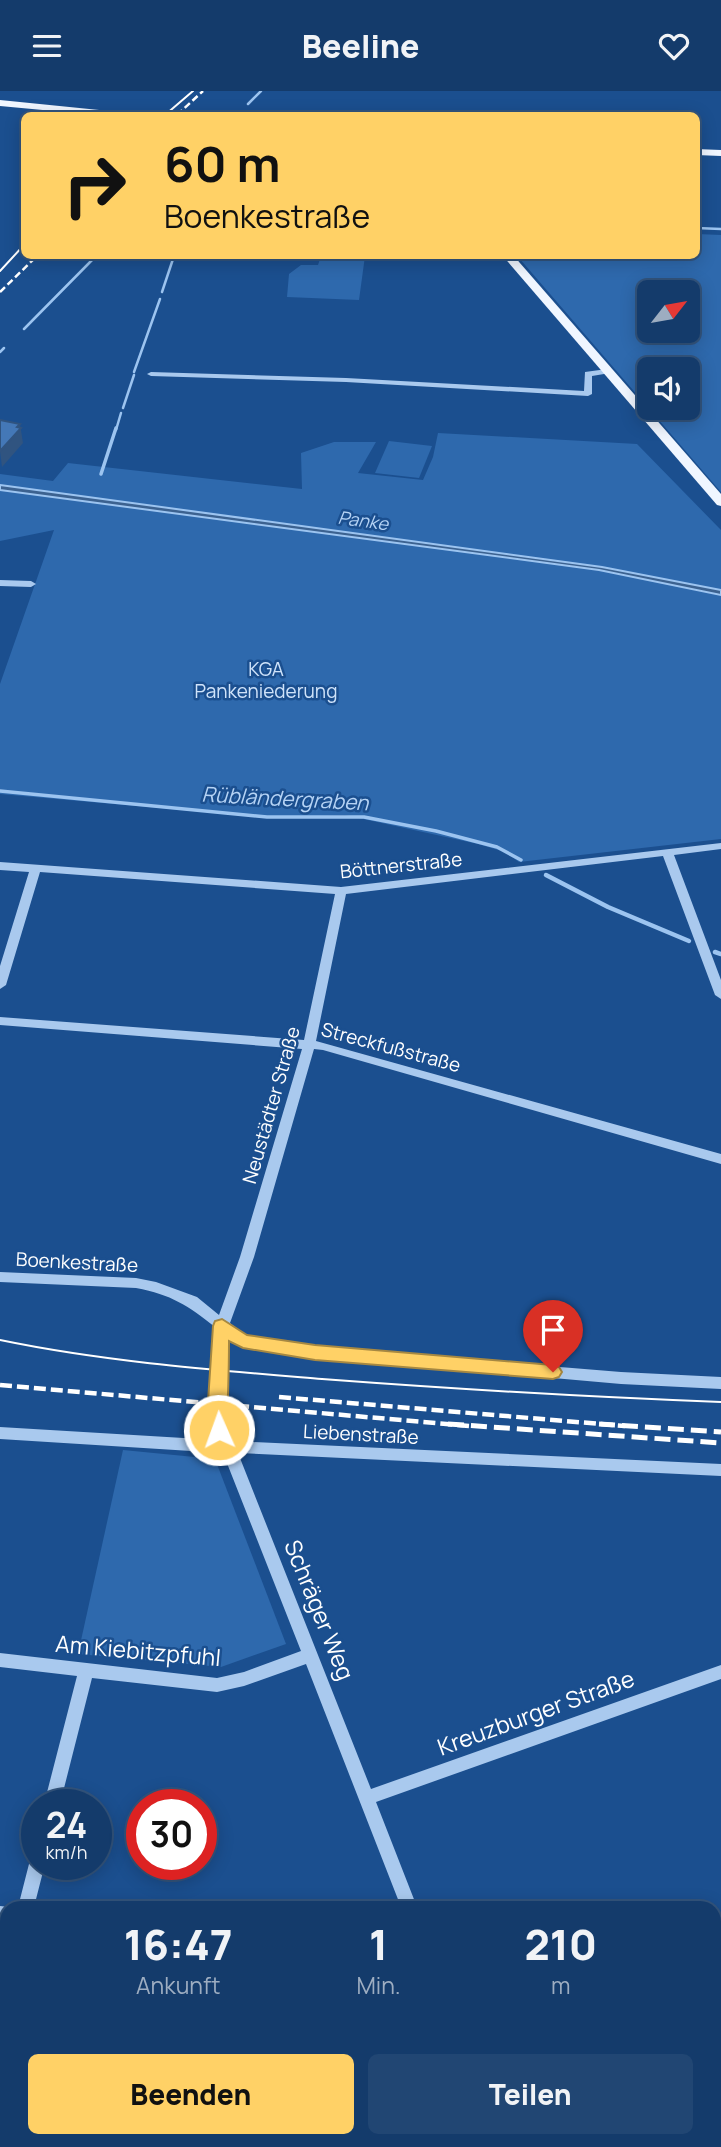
<!DOCTYPE html>
<html lang="de">
<meta charset="utf-8">
<style>
:root{--surface:#143b6b;--page:#214673;--text:#f1f3f6;--muted:#9dadc1;--line:#33557e;--accent:#ffd166}
body{margin:0;font-family:Manrope,sans-serif;background:var(--page);color:var(--text);height:100vh;display:flex;flex-direction:column;font-size:26px;white-space:nowrap}
*{box-sizing:border-box;margin:0}
p{font-size:23px;color:var(--muted)}
.icon{flex:none;width:38px;height:38px;fill:none;stroke:currentColor;stroke-width:2;stroke-linecap:round;stroke-linejoin:round}
.map{position:relative;flex:1;overflow:hidden}
.sheet{position:absolute;left:0px;top:1810px;width:721px;height:247px;display:flex;flex-direction:column;background:var(--surface);border-radius:21px 21px 0 0;box-shadow:0 4px 18px #0003,0 0 0 2px var(--line)}
.sheet>*{flex:none}
.banner{position:absolute;left:21px;top:21px;width:679px;height:147px;border-radius:10px;box-shadow:0 4px 18px #0003,0 0 0 2px var(--line);background:#ffd166;color:#111;overflow:hidden}
.needle{width:46px;rotate:59deg}
.controls{position:absolute;left:637px;top:189px;display:grid;gap:14px}
.controls a{display:grid;place-items:center;width:63px;height:63px;border-radius:10px;background:var(--surface);box-shadow:0 4px 18px #0003,0 0 0 2px var(--line);font-size:35px}
.speed{position:absolute;left:21px;top:1698px;display:flex;gap:14px;font-size:35px;font-weight:700;text-align:center}
.speed>*{display:grid;place-content:center;width:91px;height:91px;border-radius:50%;background:var(--surface);box-shadow:0 4px 18px #0003,0 0 0 2px var(--line);line-height:1}
.speed small{font-size:18px;font-weight:400}
.speed .limit{border:10px solid #d22;background:#fff;color:#111}
.pin{position:absolute;display:grid;place-items:center;width:60px;height:60px;color:#fff;margin:-72px -30px;border-radius:50% 50% 50% 0;rotate:-45deg;box-shadow:0 0 7px #0007}
.pin .icon{rotate:45deg}
.me{position:absolute;width:77px;margin:-38px;rotate:358deg;stroke-linejoin:round;filter:drop-shadow(0 0 5px #0008)}
.turn{display:flex;align-items:center;gap:24px;height:147px;padding:0 28px;font-size:32px}
.turn .icon{width:91px;height:91px;stroke-width:2.5}
.turn b{display:block;font-size:49px;line-height:60px}
.eta{display:flex;justify-content:space-evenly;align-items:center;height:119px;text-align:center}
.eta b{font-size:42px;font-weight:800;line-height:49px}
.button{display:flex;gap:14px;margin-top:auto;padding:14px 28px}
.button a{flex:1;height:80px;border-radius:10px;background:var(--accent);color:#111;font-size:28px;font-weight:800;line-height:80px;text-align:center}
.button a+a{background:var(--page);color:var(--text)}
header{display:flex;justify-content:space-between;align-items:center;height:91px;padding:0 28px;background:var(--surface);font-size:32px;font-weight:800}
.map>svg:first-child{display:block}
.green{fill:#2e69ad;fill-rule:evenodd}
.water{fill:#3c6290;stroke:#9cc4f0;stroke-width:2}
.lines{fill:none;stroke-linecap:round;stroke-linejoin:round}
.stream-far2{stroke:#9cc4f0;stroke-width:2.5}
.stream-far1{stroke:#9cc4f0;stroke-width:3.5}
.stream{stroke:#9cc4f0;stroke-width:4.5}
.minor{fill:#a9c9ee;fill-rule:evenodd}
.major{fill:#f0f6ff;fill-rule:evenodd}
.tram{stroke:#fff;stroke-width:2}
.rail-far2{stroke:#fff;stroke-width:2.5;stroke-dasharray:7 3.5;stroke-linecap:butt}
.rail-far1{stroke:#fff;stroke-width:4.5;stroke-dasharray:12 5;stroke-linecap:butt}
.rail{stroke:#fff;stroke-width:5;stroke-dasharray:16 7;stroke-linecap:butt}
.shaded-wall{fill:#305480}
.building{fill:#4478b7;stroke:#305480;stroke-width:2}
.route{fill:#ffd166;stroke:#a68842;stroke-width:2}
.labels{text-anchor:middle;stroke-width:5;stroke-linejoin:round;paint-order:stroke}
.far-water-label{font-size:18px;font-style:italic;fill:#b5d3f5;stroke:#1b4f8f}
.park-label{font-size:19px;fill:#cfe3fa;stroke:#1b4f8f}
.street-label{font-size:19px;fill:#fff;stroke:#1b4f8f}
.water-label{font-size:21px;font-style:italic;fill:#b5d3f5;stroke:#1b4f8f}
.near-street-label{font-size:23px;fill:#fff;stroke:#1b4f8f}
</style>
<header><svg class="icon" aria-label="menu" viewBox="0 0 24 24"><path d="M4 6h16M4 12h16M4 18h16"/></svg>Beeline<svg class="icon" aria-label="heart" viewBox="0 0 24 24"><path d="M12 20l-8-8c-3-5 5-10 8-4 3-6 11-1 8 4z"/></svg></header>
<div class="map">
<svg width="721" height="2056" viewBox="0 0 721 2056">
<rect width="100%" height="100%" fill="#1b4f8f"/>
<!-- green -->
<g class="green">
<path d="M697,143L721,144V401L519,167L595,169L624,164H696ZM649,201H688V240H649ZM649,278H688V317H649Z"/>
<polygon points="321,165 365,165 359,209 287,206 289,183 301,174 318,174"/>
<polygon points="438,342 637,353 721,439 721,748 519,771 505,761 478,753 345,724 272,727 0,703 0,593 54,439 0,450 0,383 53,390 68,372 302,398 301,362 334,351 376,351 358,382 423,389 433,366"/>
<polygon points="389,350 432,355 419,387 375,382"/>
<polygon points="123,1359 215,1368 286,1553 221,1576 78,1563"/>
</g>
<!-- water -->
<polygon class="water" points="0,394 602,476 721,499 721,504 599,479 0,399"/>
<g class="lines">
<!-- stream-far2 -->
<g class="stream-far2">
<polyline points="248,13 261,0"/>
<polyline points="696,137 721,138"/>
<polyline points="162,201 174,165"/>
<polyline points="24,238 97,164"/>
<polyline points="0,261 4,257"/>
<polyline points="134,281 160,208"/>
<polyline points="123,317 134,284"/>
<polyline points="116,339 121,322"/>
</g>
<!-- stream-far1 -->
<g class="stream-far1">
<polyline points="101,383 116,337"/>
<polyline points="0,700 267,726 364,726 436,740 497,756 521,769"/>
</g>
<!-- stream -->
<g class="stream">
<polyline points="546,784 608,816 689,850"/>
<polyline points="715,861 721,863"/>
</g>
<!-- minor -->
<g class="minor">
<polygon points="607,278 610,278 610,282 592,285 592,303 588,305 346,291 151,285 147,283 151,281 346,287 584,300 585,281"/>
<polygon points="0,489 31,490 36,493 31,496 0,495"/>
<path d="M721,752V758L674,764L721,889V908L715,904L663,765L346,803L316,950L721,1063V1073L323,959L314,958L254,1166L230,1232L246,1245L315,1256L621,1281L721,1286V1298L621,1293L315,1266L243,1255L228,1246L223,1326L226,1338L232,1350L721,1373V1385L238,1362L371,1698L721,1574V1588L376,1711L417,1816H401L306,1573L244,1595L217,1601L92,1587L60,1713H44L77,1585L0,1576V1562L217,1587L244,1581L301,1560L223,1362L0,1348V1336L217,1349L212,1339L209,1326L215,1236C187,1214 172,1204 136,1197L0,1191V1181L136,1187L156,1191L197,1206L219,1224L240,1166L302,958L0,934V926L304,949L335,803L40,781L6,894L0,898V875L29,781L0,779V771L341,796Z"/>
<polygon points="37,1765 37,1773 45,1773 34,1816 18,1816 29,1773 31,1767"/>
<polygon points="0,1815 9,1816 7,1816 7,1832 0,1831"/>
<polygon points="721,1866 721,1883 714,1885 714,1868"/>
<polygon points="7,1894 7,1939 0,1944 0,1899"/>
<polygon points="490,2049 508,2049 511,2056 493,2056"/>
</g>
<!-- major -->
<g class="major">
<polygon points="0,9 119,21 124,24 96,24 0,15"/>
<polygon points="696,58 721,59 721,65 696,64"/>
<polygon points="502,164 513,164 721,403 721,415 717,414"/>
</g>
<!-- tram -->
<g class="tram">
<polyline points="165,24 193,0"/>
<polyline points="0,180 24,154"/>
<path d="M0,1249C106,1271 214,1279 322,1288C455,1298 588,1306 721,1311"/>
</g>
<!-- rail-far2 -->
<g class="rail-far2">
<polyline points="177,24 203,0"/>
<polyline points="0,201 38,164"/>
</g>
<!-- rail-far1 -->
<g class="rail-far1">
<polyline points="0,1294 469,1335"/>
<polyline points="279,1306 625,1335"/>
</g>
<!-- rail -->
<g class="rail">
<polyline points="448,1333 721,1352"/>
<polyline points="599,1333 721,1341"/>
</g>
</g>
<!-- shaded-wall -->
<polygon class="shaded-wall" points="20,333 23,352 2,376 0,360"/>
<!-- building -->
<polygon class="building" points="0,329 20,333 17,336 21,337 0,360"/>
<!-- route -->
<path class="route" d="M222,1228L247,1244L315,1254L553,1274L559,1276L562,1281L559,1286L553,1288L315,1269L243,1257L229,1250C229,1264 228,1337 225,1344L219,1347L212,1344L207,1326L213,1235L215,1230Z"/>
<g class="labels">
<!-- far-water labels -->
<g class="far-water-label">
<text transform="translate(363 430) rotate(8)" y="6">Panke</text>
</g>
<!-- park labels -->
<g class="park-label">
<text x="266" y="585">KGA<tspan x="266" dy="22">Pankeniederung</tspan></text>
</g>
<!-- street labels -->
<g class="street-label">
<text transform="translate(401 774) rotate(-6)" y="7">Böttnerstraße</text>
<text transform="translate(391 956) rotate(15)" y="7">Streckfußstraße</text>
<text transform="translate(271 1014) rotate(-74)" y="7">Neustädter Straße</text>
<text transform="translate(77 1171) rotate(3)" y="7">Boenkestraße</text>
<text transform="translate(361 1343) rotate(3)" y="7">Liebenstraße</text>
</g>
<!-- water labels -->
<g class="water-label">
<text transform="translate(285 708) rotate(3)" y="7">Rübländergraben</text>
</g>
<!-- near-street labels -->
<g class="near-street-label">
<text transform="translate(319 1519) rotate(68)" y="8">Schräger Weg</text>
<text transform="translate(138 1560) rotate(5)" y="8">Am Kiebitzpfuhl</text>
<text transform="translate(536 1622) rotate(-20)" y="8">Kreuzburger Straße</text>
</g>
</g>
</svg>
<div class="controls">
<a><svg class="needle" viewBox="-14 -14 28 28"><path d="M0-13l5 13h-10z" fill="#e53935"/><path d="M0 13l5-13h-10z" fill="#9dadc1"/></svg></a>
<a><svg class="icon" aria-label="sound" viewBox="0 0 24 24"><path d="M4 9h4l5-4v14l-5-4H4zM17 9q2 3 0 6"/></svg></a>
</div>
<div class="speed"><div>24<small>km/h</small></div><div class="limit">30</div></div>
<div class="pin" style="left:553px;top:1281px;background:#d93025"><svg class="icon" aria-label="arrive" viewBox="0 0 24 24"><path d="M6 21V4h12l-3 4 3 4H6"/></svg></div>
<svg class="me" style="left:219px;top:1339px" viewBox="-20 -20 40 40"><circle r="17" fill="#ffd166" stroke="#fff" stroke-width="3"/><path d="M0-11L8 9 0 5-8 9z" fill="#fff"/></svg>
<div class="banner">
<div class="turn"><svg class="icon" aria-label="right" viewBox="0 0 24 24"><path d="M7 20v-9h11M14 6l5 5-5 5"/></svg><div><b>60 m</b>Boenkestraße</div></div>
</div>
<section class="sheet">
<div class="eta">
<div><b>16:47</b><p>Ankunft</p></div>
<div><b>1</b><p>Min.</p></div>
<div><b>210</b><p>m</p></div>
</div>
<div class="button"><a>Beenden</a><a>Teilen</a></div>
</section>
</div>
